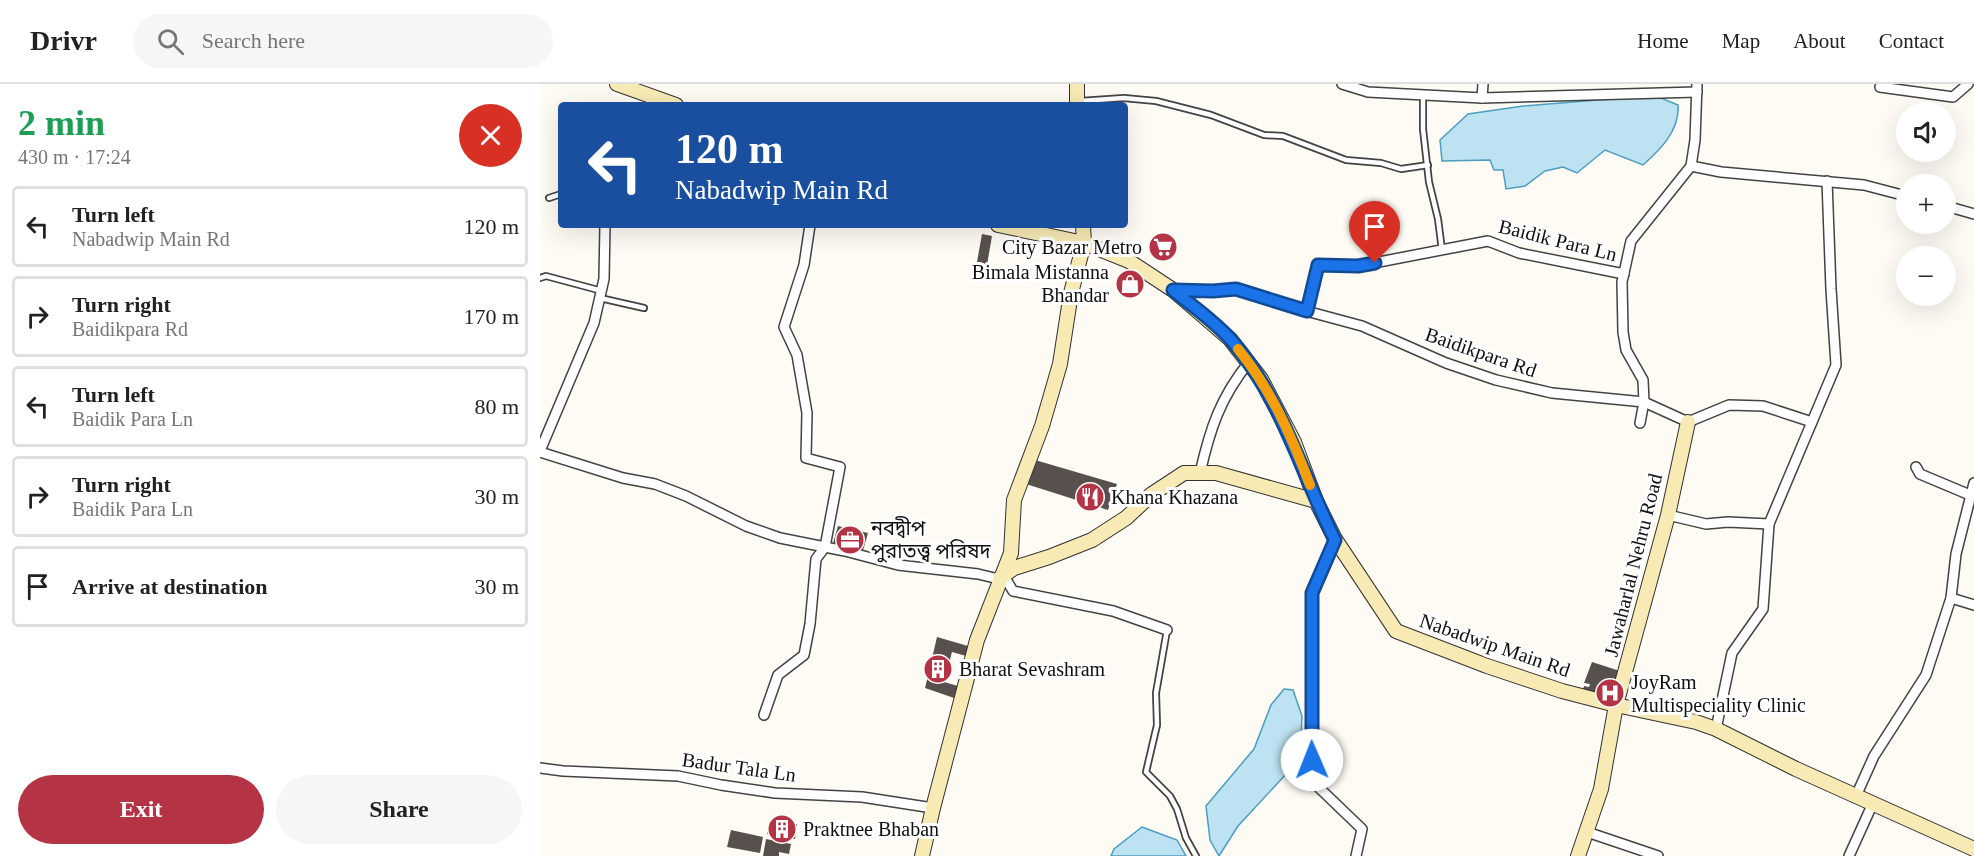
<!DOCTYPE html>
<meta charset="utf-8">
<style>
:root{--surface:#fff;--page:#f6f6f6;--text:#222;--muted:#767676;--line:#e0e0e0;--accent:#b43446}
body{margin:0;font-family:"Times New Roman","Noto Sans Bengali",serif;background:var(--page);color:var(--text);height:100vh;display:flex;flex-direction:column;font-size:22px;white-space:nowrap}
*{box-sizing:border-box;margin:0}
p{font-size:20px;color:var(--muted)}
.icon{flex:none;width:33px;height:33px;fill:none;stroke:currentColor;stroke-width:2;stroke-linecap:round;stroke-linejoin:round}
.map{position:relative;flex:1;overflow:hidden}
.panel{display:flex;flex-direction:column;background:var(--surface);width:540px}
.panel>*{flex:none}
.guide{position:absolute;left:18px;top:18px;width:570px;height:126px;border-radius:6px;box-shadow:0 6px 24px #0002;background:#1a4fa0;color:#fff;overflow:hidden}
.fabs{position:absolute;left:1356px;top:18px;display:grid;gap:12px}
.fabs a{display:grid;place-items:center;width:60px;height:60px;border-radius:50%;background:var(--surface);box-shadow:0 6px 24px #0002;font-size:30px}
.pin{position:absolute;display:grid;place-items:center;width:51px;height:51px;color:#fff;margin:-62px -26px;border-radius:50% 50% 50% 0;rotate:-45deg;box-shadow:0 0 6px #0007}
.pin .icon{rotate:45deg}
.me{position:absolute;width:66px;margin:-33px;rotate:359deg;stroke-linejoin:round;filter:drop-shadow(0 0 4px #0008)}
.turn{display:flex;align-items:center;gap:21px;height:126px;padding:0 18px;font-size:27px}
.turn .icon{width:78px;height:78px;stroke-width:2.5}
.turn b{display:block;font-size:42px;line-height:51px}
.round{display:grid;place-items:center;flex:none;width:63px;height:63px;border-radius:32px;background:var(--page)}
.headline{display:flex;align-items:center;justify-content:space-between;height:102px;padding:0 18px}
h1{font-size:36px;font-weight:600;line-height:45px;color:#1e9e55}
.button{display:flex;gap:12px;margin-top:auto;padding:12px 18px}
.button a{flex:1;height:69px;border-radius:36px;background:var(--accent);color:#fff;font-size:24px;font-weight:600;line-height:69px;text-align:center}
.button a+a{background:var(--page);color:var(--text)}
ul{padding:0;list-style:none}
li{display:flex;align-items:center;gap:18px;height:81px;margin:0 12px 9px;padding:0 6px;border:3px solid var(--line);border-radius:6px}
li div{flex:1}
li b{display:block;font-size:22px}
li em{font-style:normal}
header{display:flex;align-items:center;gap:36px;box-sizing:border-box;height:84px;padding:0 30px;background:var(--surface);border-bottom:2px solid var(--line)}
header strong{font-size:28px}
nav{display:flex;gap:33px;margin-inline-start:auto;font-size:21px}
.search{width:420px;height:54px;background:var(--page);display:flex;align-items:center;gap:15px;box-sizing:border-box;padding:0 21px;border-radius:33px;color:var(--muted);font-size:22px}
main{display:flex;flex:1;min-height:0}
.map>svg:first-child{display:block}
.water{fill:#bde2f1;stroke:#4b9dc1;stroke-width:1.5}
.building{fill:#58504d}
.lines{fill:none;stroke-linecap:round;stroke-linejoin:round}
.lane-casing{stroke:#434343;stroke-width:8}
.street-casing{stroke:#434343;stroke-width:12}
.secondary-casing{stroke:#323232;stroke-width:16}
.lane{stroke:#fff;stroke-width:4.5}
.street{stroke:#fff;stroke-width:9}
.secondary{stroke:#f7eab5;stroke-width:14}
.route-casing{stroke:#114b97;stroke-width:15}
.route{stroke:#1a73e8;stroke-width:10}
.slow{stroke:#f59e0b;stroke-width:10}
.labels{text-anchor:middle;stroke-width:6;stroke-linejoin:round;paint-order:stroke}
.street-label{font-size:20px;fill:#101010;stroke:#fff}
.poi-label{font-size:20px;fill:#101010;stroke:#fff;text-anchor:start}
</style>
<header>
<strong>Drivr</strong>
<div class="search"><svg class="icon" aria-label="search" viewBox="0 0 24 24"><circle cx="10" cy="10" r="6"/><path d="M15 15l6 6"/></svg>Search here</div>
<nav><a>Home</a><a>Map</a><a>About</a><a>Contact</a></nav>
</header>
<main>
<section class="panel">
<div class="headline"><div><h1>2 min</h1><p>430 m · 17:24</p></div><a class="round" style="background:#d93025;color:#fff"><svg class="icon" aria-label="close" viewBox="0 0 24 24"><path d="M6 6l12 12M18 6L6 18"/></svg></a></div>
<ul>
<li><svg class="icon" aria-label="left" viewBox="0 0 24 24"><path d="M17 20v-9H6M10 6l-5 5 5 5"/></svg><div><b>Turn left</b><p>Nabadwip Main Rd</p></div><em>120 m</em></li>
<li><svg class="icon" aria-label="right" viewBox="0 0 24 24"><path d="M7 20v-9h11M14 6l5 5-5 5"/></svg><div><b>Turn right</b><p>Baidikpara Rd</p></div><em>170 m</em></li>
<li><svg class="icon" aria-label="left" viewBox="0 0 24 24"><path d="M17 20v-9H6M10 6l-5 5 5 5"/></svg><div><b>Turn left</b><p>Baidik Para Ln</p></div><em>80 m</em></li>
<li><svg class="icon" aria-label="right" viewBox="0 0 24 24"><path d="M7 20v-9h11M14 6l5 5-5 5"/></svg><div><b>Turn right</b><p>Baidik Para Ln</p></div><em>30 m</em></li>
<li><svg class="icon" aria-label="arrive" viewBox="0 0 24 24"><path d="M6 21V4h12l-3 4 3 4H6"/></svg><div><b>Arrive at destination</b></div><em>30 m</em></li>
</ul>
<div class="button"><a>Exit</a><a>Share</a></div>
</section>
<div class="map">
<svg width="1434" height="772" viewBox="0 0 1434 772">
<rect width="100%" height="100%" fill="#fefbf4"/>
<!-- water -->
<g class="water">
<path d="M1082,14H1121L1138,21C1140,46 1121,65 1103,81L1065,66L1037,89L1023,83L1005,87L985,102L966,105L963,86H954L950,76L902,77L900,56L928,30L983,22Z"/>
<polygon points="744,605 753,606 762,632 760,675 698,742 679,772 670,756 666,722 714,665 731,621"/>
<polygon points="602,743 637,756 646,772 571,772 574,765"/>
</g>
<!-- building -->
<g class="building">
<polygon points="442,150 452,152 447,181 437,178"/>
<polygon points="495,376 577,400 568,426 486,400"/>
<polygon points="298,442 328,449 322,470 292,463"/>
<polygon points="397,553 428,562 426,572 412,568 404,598 418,602 414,614 385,604"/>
<polygon points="1052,578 1083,588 1074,619 1042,609 1044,602 1049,603 1050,600 1044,599"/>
<polygon points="230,737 257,740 255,755 227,750"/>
<polygon points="191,746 223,753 220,769 187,763"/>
<polygon points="226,755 251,760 249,770 239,768 239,772 223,772"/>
</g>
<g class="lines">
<!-- lane casing -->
<g class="lane-casing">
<g id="lane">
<polyline points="883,12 883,45 889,98 898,135 902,166"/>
<polyline points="540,17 584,14 616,17 671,31 724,51 743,52 806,76 841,79 861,85 888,81"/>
<polyline points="9,114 21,110"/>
<polyline points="0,194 6,192 62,207"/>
<polyline points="60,214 104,224"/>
<polyline points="627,546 616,609 617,641 606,688 630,712 637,725 646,754 656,772"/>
</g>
</g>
<!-- street casing -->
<g class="street-casing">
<g id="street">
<polyline points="802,0 828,8 942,14 1157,8"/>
<polyline points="1340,3 1413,13 1428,0"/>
<polyline points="942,14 943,0"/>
<polyline points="1151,82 1181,88 1324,101 1366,112"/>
<polyline points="1406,122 1434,130"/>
<polyline points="633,206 673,207 696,205 755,224 822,242 906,279 956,296 1012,309 1104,318 1148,338 1189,321 1223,322 1272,338"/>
<polyline points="767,227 778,181 818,182 948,157 979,169 1084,190"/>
<polyline points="1100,339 1104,318 1103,296 1086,266 1083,248 1082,198 1091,157 1151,82 1155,56 1157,0"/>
<polyline points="0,367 54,239 64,195 65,141"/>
<polyline points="0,368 83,394 115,400 146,412 206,442 240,454 305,467 358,481 438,490 467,497 473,507 573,527 627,546"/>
<polyline points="1376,383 1380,390 1430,411"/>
<path d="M660,389C670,345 680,314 709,278"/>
<polyline points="1128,431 1166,440 1188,438 1229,440"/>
<polyline points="795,455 772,509 772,697 822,745 816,772"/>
<polyline points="1411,514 1434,521"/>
<polyline points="224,631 238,591 264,571 270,540 276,475 285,463 300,383 266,374 267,329 257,271 244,243 264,181 270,141"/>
<polyline points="1176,645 1192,569 1223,525 1229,440 1296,281 1291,205 1287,97"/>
<polyline points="0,684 23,687 138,692 181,701 235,709 322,713 393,724"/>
<polyline points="1316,712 1334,672 1386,591 1411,514 1416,470 1434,399"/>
<polyline points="1047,748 1118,772"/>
<polyline points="1309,772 1333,719"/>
</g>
</g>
<!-- secondary casing -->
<g class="secondary-casing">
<g id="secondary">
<polyline points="77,0 136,21"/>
<polyline points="537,0 537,21"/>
<polyline points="458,141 544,159 589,177 633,206 690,255 721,295 754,358 776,417 795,455 856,547 947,582 1022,607 1076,621 1156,638 1176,645 1256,685 1434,765"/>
<polyline points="460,494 474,484 509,473 552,456 586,434 612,410 644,389 676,389 776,417"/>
<polyline points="382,772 393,724 437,556 471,469 474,416 502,342 520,280 531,209 544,159 543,141"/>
<polyline points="1038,772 1061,705 1076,621 1128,431 1148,338"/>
</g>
</g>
<!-- lane -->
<use href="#lane" class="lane"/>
<!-- street -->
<use href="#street" class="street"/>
<!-- secondary -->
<use href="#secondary" class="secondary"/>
</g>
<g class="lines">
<!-- route casing -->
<g class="route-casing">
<path id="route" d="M772,676V509L795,456C761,389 742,315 692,257C676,238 652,222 633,206L673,207L696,205L767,227L778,181L818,182L835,179"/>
</g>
<!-- route -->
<use href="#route" class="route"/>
<!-- slow -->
<path class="slow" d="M698,265C731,305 752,353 770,401"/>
</g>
<!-- icons -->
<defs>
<g id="supermarket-disc" transform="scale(1.5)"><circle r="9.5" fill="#b43446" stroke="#fff"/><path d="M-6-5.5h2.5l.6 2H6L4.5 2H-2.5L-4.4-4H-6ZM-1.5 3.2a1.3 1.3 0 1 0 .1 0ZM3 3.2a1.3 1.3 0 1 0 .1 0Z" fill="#fff"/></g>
<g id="shop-disc" transform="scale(1.5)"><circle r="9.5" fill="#b43446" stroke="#fff"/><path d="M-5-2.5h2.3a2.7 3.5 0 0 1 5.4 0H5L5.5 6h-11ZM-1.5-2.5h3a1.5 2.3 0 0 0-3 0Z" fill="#fff"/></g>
<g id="restaurant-disc" transform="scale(1.5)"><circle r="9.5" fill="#b43446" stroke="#fff"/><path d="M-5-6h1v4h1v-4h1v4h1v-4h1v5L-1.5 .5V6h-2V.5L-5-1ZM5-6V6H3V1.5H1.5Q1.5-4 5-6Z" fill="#fff"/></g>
<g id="office-disc" transform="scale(1.5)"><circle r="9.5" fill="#b43446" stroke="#fff"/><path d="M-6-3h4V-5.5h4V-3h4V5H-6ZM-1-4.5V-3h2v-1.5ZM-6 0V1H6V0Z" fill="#fff"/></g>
<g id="building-disc" transform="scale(1.5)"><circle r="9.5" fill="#b43446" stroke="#fff"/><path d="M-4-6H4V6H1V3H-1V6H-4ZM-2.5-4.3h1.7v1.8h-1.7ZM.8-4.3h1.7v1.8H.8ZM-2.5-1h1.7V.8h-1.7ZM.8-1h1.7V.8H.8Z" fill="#fff"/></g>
<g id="hospital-disc" transform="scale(1.5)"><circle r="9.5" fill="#b43446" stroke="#fff"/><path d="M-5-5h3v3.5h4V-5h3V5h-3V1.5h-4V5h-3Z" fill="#fff"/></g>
</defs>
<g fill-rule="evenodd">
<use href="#supermarket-disc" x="623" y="163"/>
<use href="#shop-disc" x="590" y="200"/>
<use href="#restaurant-disc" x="550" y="413"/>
<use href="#office-disc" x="310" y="456"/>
<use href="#building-disc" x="398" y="585"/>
<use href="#hospital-disc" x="1070" y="609"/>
<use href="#building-disc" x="242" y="745"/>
</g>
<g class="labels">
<!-- street labels -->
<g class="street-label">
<text transform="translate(1018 156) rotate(14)" y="7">Baidik Para Ln</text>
<text transform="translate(941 268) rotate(19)" y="7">Baidikpara Rd</text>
<text transform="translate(1093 481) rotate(-76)" y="7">Jawaharlal Nehru Road</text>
<text transform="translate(955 561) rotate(19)" y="7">Nabadwip Main Rd</text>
<text transform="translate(199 683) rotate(8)" y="7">Badur Tala Ln</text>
</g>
<!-- poi labels -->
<g class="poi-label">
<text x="602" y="170" text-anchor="end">City Bazar Metro</text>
<text x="569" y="195" text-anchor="end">Bimala Mistanna<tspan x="569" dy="23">Bhandar</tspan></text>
<text x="571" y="420">Khana Khazana</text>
<text x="331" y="451">নবদ্বীপ<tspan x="331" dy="23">পুরাতত্ত্ব পরিষদ</tspan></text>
<text x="419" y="592">Bharat Sevashram</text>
<text x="1091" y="605">JoyRam<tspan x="1091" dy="23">Multispeciality Clinic</tspan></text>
<text x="263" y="752">Praktnee Bhaban</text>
</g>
</g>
</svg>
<div class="fabs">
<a><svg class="icon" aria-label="sound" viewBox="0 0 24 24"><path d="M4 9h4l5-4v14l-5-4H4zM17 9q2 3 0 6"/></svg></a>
<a>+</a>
<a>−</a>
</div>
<div class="pin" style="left:835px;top:179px;background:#d93025"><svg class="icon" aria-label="arrive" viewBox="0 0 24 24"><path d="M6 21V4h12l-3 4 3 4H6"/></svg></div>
<svg class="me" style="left:772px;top:676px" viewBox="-20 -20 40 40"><circle r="19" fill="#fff"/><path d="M0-13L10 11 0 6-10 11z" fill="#1a73e8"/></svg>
<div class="guide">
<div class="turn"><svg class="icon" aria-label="left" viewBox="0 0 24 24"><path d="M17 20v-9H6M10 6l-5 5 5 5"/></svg><div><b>120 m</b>Nabadwip Main Rd</div></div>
</div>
</div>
</main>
